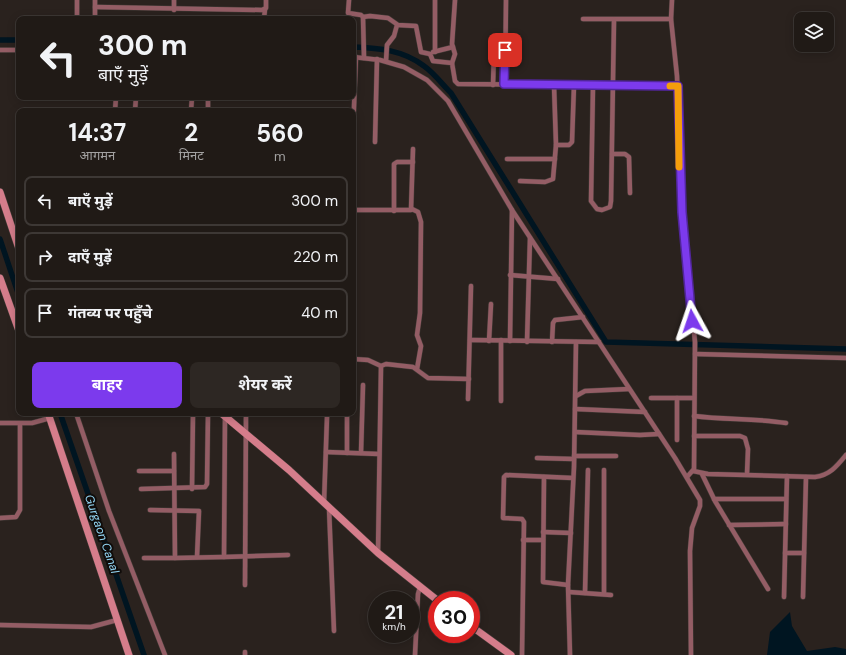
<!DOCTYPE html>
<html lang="hi">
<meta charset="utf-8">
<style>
:root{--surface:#201a16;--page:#2d2723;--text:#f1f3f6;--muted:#a2a1a1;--line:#3d3835;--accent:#7c3aed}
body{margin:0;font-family:"DM Sans","Noto Sans Devanagari",sans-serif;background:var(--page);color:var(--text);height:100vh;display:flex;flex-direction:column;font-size:15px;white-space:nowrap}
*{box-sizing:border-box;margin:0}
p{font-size:13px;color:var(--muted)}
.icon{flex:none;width:22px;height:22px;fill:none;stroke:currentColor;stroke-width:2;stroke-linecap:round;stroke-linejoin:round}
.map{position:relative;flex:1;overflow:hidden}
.side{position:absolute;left:16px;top:108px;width:340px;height:308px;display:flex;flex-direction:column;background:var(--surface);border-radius:8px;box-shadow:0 2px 10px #0003,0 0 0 1px var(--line)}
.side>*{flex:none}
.guide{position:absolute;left:16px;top:16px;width:340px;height:84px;border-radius:8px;box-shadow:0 2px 10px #0003,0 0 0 1px var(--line);background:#201a16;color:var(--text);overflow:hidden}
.controls{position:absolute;left:794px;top:12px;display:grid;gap:8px}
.controls a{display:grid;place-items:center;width:40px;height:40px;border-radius:8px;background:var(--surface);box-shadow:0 2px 10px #0003,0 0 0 1px var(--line);font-size:20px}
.speed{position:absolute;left:368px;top:591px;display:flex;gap:8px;font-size:20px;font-weight:700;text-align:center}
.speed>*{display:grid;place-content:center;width:52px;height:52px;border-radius:50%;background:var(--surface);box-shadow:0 2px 10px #0003,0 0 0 1px var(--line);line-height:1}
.speed small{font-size:10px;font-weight:400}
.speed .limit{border:6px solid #d22;background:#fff;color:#111}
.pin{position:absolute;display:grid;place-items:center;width:34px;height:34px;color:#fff;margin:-17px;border-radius:8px;box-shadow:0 2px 6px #0006}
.me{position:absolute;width:44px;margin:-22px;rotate:355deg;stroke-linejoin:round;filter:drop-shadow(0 0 3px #0008)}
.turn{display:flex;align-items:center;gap:14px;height:84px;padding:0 16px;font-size:18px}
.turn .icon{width:52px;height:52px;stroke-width:2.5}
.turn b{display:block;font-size:28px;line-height:34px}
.eta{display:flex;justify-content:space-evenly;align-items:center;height:68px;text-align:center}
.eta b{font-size:24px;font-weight:700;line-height:28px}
.action{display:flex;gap:8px;margin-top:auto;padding:8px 16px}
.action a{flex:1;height:46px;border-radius:8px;background:var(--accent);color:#fff;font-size:16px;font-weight:700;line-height:46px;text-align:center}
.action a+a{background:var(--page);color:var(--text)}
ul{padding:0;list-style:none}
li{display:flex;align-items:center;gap:12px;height:50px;margin:0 8px 6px;padding:0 8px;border:2px solid var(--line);border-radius:8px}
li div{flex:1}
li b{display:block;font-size:15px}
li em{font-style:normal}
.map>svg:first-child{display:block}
.water{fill:#001521}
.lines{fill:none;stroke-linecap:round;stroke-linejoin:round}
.canal{stroke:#001521;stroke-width:5.5}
.street-casing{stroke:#443c38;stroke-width:5.5}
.secondary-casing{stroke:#443c38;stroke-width:8}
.street{stroke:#945d65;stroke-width:4.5}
.secondary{stroke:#d57d8b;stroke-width:7}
.route-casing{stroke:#51269a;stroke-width:10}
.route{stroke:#7c3aed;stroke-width:7}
.slow{stroke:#f59e0b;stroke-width:7}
.labels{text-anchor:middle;stroke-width:4;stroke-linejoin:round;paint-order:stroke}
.water-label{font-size:12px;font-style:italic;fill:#92d4f2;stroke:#100c0a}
</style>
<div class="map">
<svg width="846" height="655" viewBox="0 0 846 655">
<rect width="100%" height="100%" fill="#2a221e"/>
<!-- water -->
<polygon class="water" points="790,612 792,626 807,651 835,647 846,649 846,655 767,655 770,632"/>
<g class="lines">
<!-- canal -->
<g class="canal">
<polyline points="0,40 19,40"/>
<path d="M353,47C379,48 403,50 424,66C434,73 442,84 451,93L606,342L846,349"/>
<polyline points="0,239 19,296"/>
<polyline points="60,413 144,655"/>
</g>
<!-- street casing -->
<g class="street-casing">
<g id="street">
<polyline points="77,0 77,19"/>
<polyline points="349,0 348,13 361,15 363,17 364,58"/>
<polyline points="435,0 435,52"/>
<polyline points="672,0 671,19 677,76 682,212 695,342 694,469 687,477"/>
<polyline points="95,7 262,10 266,8 266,0"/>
<polyline points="174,10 174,0"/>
<polyline points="363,17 370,16 388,18 398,25 416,26 421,52 430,54 433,61 452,63 455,81 458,84 678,86"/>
<polyline points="95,19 95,0"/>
<polyline points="264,19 265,9"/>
<polyline points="583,19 671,19"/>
<polyline points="0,50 19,50"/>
<polyline points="433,52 453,47"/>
<polyline points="353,57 380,60 404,67 427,80 448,101 512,210 675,458 700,500 700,506 692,528 690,551 691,655"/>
<polyline points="386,61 387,45 394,36 397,25"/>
<polyline points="452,63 455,54 452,44 455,0"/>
<polyline points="493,85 494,53"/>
<polyline points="505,85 506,0"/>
<polyline points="554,85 556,145 569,145 572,142 574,85"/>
<polyline points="593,85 591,201 597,209 602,210 610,207 611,201 614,20"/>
<polyline points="115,111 116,97"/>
<polyline points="135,111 136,97"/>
<polyline points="191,111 192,97"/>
<polyline points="208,111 208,97"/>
<polyline points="353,132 356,57"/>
<polyline points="375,142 377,59"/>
<polyline points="612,154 625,154 629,157 630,193"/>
<polyline points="507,159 555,159"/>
<polyline points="520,181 545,182 553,179 556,145"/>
<polyline points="412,209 418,212 421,222 420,313 417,335 421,346 417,369"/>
<polyline points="353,210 411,210 413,149"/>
<polyline points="394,211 394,164 397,162 413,162"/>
<polyline points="510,275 558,279"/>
<polyline points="470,340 599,342"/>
<polyline points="501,340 501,401"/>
<polyline points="489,341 491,304"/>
<polyline points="510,341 512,210"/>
<polyline points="527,342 530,238"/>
<polyline points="552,342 553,323 555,320 583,317"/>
<polyline points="695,354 846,358"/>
<polyline points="353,359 368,360 381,366"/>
<polyline points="576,396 585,391 629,389"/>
<polyline points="651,398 694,398"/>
<polyline points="468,399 471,286"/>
<polyline points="575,409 645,412"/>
<polyline points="76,413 109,511 165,655"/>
<polyline points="225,415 224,557 288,555"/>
<path d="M694,416C726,420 754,418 786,423"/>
<polyline points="0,423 32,423 50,418"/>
<polyline points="575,432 640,435 659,434"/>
<polyline points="694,436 740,436 745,438 748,449 747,474"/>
<polyline points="677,440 677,398"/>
<polyline points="326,452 379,454"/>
<polyline points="347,453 347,413"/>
<polyline points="361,453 363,385"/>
<polyline points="574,456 616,456"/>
<polyline points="537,458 574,459"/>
<polyline points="139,471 174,471"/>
<path d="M693,471L708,474L815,477C830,475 837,466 846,455"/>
<polyline points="702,474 715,501 768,589"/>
<polyline points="544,477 543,582 568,585"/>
<polyline points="141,489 205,487 207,484 208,413"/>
<polyline points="192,489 193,413"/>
<polyline points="714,499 786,499"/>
<polyline points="324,503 327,417"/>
<polyline points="329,508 334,631"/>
<polyline points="150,510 199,511 197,557"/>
<polyline points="0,518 16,517 20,510 20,424"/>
<polyline points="729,525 786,524"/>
<polyline points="543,532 571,533"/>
<polyline points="523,540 543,540"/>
<polyline points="378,553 381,366 386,364 413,367 428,378 469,379"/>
<polyline points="785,553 804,553"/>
<polyline points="144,558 175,558 174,454"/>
<polyline points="175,558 224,557"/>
<polyline points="245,585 246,413"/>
<polyline points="569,592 611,595"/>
<polyline points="585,593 588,470"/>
<polyline points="604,594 604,470"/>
<polyline points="784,597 787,476"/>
<polyline points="803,597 806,477"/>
<polyline points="0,625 91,627 117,620"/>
<polyline points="245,652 245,655"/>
<polyline points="415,655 418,594 420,587"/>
<polyline points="522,655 524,522 522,519 503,518 504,477 506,475 573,478"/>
<polyline points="570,655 568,585 574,467 576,342"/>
</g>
</g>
<!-- secondary casing -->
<g class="secondary-casing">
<g id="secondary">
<polyline points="0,192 19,249"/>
<polyline points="0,278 19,331"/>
<polyline points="48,413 129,655"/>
<polyline points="221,413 289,470 378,553 437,600"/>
<polyline points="471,626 511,655"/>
</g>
</g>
<!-- street -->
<use href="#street" class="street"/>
<!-- secondary -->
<use href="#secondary" class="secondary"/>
</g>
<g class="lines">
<!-- route casing -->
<g class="route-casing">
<polyline id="route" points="505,50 504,84 678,86 682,212 692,321"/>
</g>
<!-- route -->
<use href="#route" class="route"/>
<!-- slow -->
<polyline class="slow" points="670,86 678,86 679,167"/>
</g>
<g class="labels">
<!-- water labels -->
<g class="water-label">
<text transform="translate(102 534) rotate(71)" y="4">Gurgaon Canal</text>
</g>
</g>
</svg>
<div class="controls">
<a><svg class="icon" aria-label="layers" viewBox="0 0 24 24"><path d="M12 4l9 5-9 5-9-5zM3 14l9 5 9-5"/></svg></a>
</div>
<div class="speed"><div>21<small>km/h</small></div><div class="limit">30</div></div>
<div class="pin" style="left:505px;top:50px;background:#d93025"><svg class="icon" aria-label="arrive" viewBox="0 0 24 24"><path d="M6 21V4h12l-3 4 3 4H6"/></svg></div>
<svg class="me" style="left:692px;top:321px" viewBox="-20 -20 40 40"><path d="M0-17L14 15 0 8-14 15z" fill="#7c3aed" stroke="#fff" stroke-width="4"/></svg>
<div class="guide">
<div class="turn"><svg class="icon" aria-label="left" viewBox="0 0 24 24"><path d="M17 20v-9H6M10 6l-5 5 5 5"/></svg><div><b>300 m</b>बाएँ मुड़ें</div></div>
</div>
<section class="side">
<div class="eta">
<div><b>14:37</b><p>आगमन</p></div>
<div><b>2</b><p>मिनट</p></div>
<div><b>560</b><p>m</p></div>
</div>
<ul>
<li><svg class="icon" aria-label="left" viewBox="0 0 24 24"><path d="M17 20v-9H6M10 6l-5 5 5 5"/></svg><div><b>बाएँ मुड़ें</b></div><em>300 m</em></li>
<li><svg class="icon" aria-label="right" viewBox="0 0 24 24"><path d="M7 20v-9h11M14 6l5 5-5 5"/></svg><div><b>दाएँ मुड़ें</b></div><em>220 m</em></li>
<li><svg class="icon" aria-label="arrive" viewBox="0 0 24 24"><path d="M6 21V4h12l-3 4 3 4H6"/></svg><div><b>गंतव्य पर पहुँचे</b></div><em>40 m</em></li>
</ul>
<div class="action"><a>बाहर</a><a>शेयर करें</a></div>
</section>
</div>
